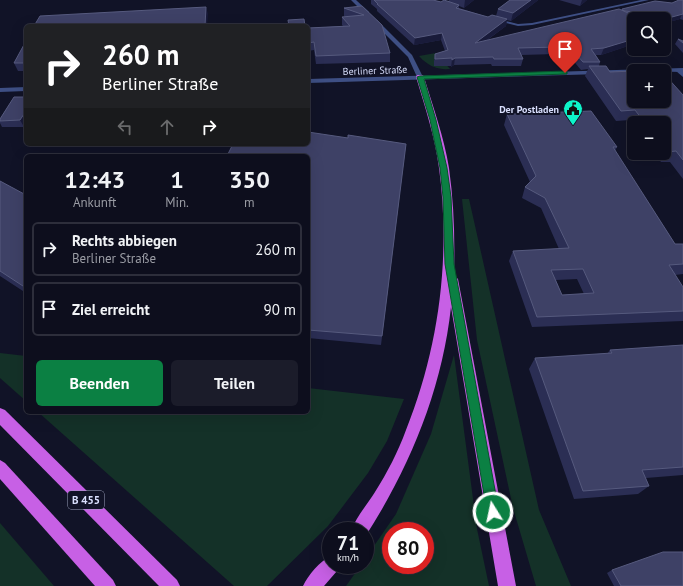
<!DOCTYPE html>
<html lang="de">
<meta charset="utf-8">
<style>
:root{--surface:#0d0e1d;--page:#1b1c2a;--text:#f1f3f6;--muted:#9a9ca4;--line:#2d2e3b;--accent:#0b8043}
body{margin:0;font-family:"PT Sans",sans-serif;background:var(--page);color:var(--text);height:100vh;display:flex;flex-direction:column;font-size:15px;white-space:nowrap}
*{box-sizing:border-box;margin:0}
p{font-size:13px;color:var(--muted)}
.icon{flex:none;width:22px;height:22px;fill:none;stroke:currentColor;stroke-width:2;stroke-linecap:round;stroke-linejoin:round}
.map{position:relative;flex:1;overflow:hidden}
.details{position:absolute;left:24px;top:154px;width:286px;height:260px;display:flex;flex-direction:column;background:var(--surface);border-radius:6px;box-shadow:0 4px 16px #0002,0 0 0 1px var(--line)}
.details>*{flex:none}
.hud{position:absolute;left:24px;top:24px;width:286px;height:122px;border-radius:6px;box-shadow:0 4px 16px #0002,0 0 0 1px var(--line);background:#202124;color:#fff;overflow:hidden}
.tools{position:absolute;left:627px;top:12px;display:grid;gap:8px}
.tools a{display:grid;place-items:center;width:44px;height:44px;border-radius:6px;background:var(--surface);box-shadow:0 4px 16px #0002,0 0 0 1px var(--line);font-size:20px}
.speed{position:absolute;left:322px;top:522px;display:flex;gap:8px;font-size:20px;font-weight:700;text-align:center}
.speed>*{display:grid;place-content:center;width:52px;height:52px;border-radius:50%;background:var(--surface);box-shadow:0 4px 16px #0002,0 0 0 1px var(--line);line-height:1}
.speed small{font-size:10px;font-weight:400}
.speed .limit{border:6px solid #d22;background:#fff;color:#111}
.pin{position:absolute;display:grid;place-items:center;width:34px;height:34px;color:#fff;margin:-41px -17px;border-radius:50% 50% 50% 0;rotate:-45deg;box-shadow:0 0 4px #0007}
.pin .icon{rotate:45deg}
.me{position:absolute;width:44px;margin:-22px;rotate:350deg;stroke-linejoin:round;filter:drop-shadow(0 0 3px #0008)}
.turn{display:flex;align-items:center;gap:14px;height:84px;padding:0 12px;font-size:18px}
.turn .icon{width:52px;height:52px;stroke-width:2.5}
.turn b{display:block;font-size:28px;line-height:34px}
.lanes{display:flex;align-items:center;height:38px;padding:0 12px;background:#0003;justify-content:center;gap:20px;direction:ltr}
.lanes .off{opacity:.35}
.eta{display:flex;justify-content:space-evenly;align-items:center;height:68px;text-align:center}
.eta b{font-size:24px;font-weight:700;line-height:28px}
.primary-button{display:flex;gap:8px;margin-top:auto;padding:8px 12px}
.primary-button a{flex:1;height:46px;border-radius:6px;background:var(--accent);color:#fff;font-size:16px;font-weight:700;line-height:46px;text-align:center}
.primary-button a+a{background:var(--page);color:var(--text)}
ul{padding:0;list-style:none}
li{display:flex;align-items:center;gap:12px;height:54px;margin:0 8px 6px;padding:0 4px;border:2px solid var(--line);border-radius:6px}
li div{flex:1}
li b{display:block;font-size:15px}
li em{font-style:normal}
.map>svg:first-child{display:block}
.green{fill:#143128;fill-rule:evenodd}
.lines{fill:none;stroke-linecap:round;stroke-linejoin:round}
.minor{fill:#3e4f84;fill-rule:evenodd}
.tertiary{fill:#3e4f84;fill-rule:evenodd}
.trunk{fill:#c760e5;fill-rule:evenodd}
.wall{fill:#2b2e54;fill-rule:evenodd}
.shaded-wall{fill:#191b3a}
.building{fill:#3e4166;stroke:#565a7e;fill-rule:evenodd}
.route{fill:#0b8043;stroke:#07532c}
.labels{text-anchor:middle;stroke-width:4;stroke-linejoin:round;paint-order:stroke}
.far-street-label{font-size:10px;fill:#d9dffd;stroke:#111327}
.far-poi-label{font-size:10px;font-weight:bold;fill:#d9dffd;stroke:#111327;text-anchor:end}
.shield{fill:#111327;stroke:#9da2bd;stroke-width:1}
.shield-label{font-size:11px;font-weight:bold;fill:#d9dffd}
</style>
<div class="map">
<svg width="683" height="586" viewBox="0 0 683 586">
<rect width="100%" height="100%" fill="#111327"/>
<!-- green -->
<g class="green">
<path d="M436,53L450,69C437,70 428,66 419,56Z"/>
<polygon points="462,199 469,199 539,510 571,586 536,586 513,508 477,340"/>
<polygon points="0,353 26,356 26,401 0,378"/>
<path d="M454,355L477,529L489,586H346L361,565H365V559L396,514L431,434ZM391,531H425V565H391Z"/>
<polygon points="308,388 404,399 387,441 368,473 328,526 267,586 234,586 38,412 308,412"/>
<polygon points="0,523 54,586 0,586"/>
</g>
<g class="lines">
<!-- minor -->
<g class="minor">
<polygon points="351,0 356,0 369,12 369,14 365,14"/>
<polygon points="641,0 649,0 532,25 518,26 495,20 497,19 518,24 532,23"/>
<polygon points="373,20 377,20 412,55 423,77 422,78 417,77 408,57 373,22"/>
<polygon points="676,69 680,69 683,72 683,77 676,71"/>
</g>
<!-- tertiary -->
<g class="tertiary">
<polygon points="683,68 683,72 634,71 634,73 308,83 308,79"/>
<polygon points="26,87 26,91 0,92 0,88"/>
</g>
<!-- trunk -->
<g class="trunk">
<path d="M417,75H423L424,77C433,107 444,137 449,168C454,204 455,239 454,275L458,279L516,586H498L451,307C442,390 410,467 365,537V531H351C356,517 367,505 375,492C387,473 398,452 406,430C439,348 451,256 439,168C435,137 425,107 416,77Z"/>
<polygon points="0,408 5,410 177,580 180,586 159,586 0,425"/>
<polygon points="0,460 5,463 113,580 116,586 95,586 0,479"/>
<path d="M331,556V565H340L337,571L324,586H303C308,575 320,561 331,556Z"/>
</g>
</g>
<!-- wall -->
<g class="wall">
<polygon points="371,0 433,0 441,2 448,2 449,0 474,0 464,8 459,6 459,8 488,17 496,16 498,9 510,0 538,0 537,1 511,21 507,20 506,26 486,41 622,10 672,3 683,0 683,20 680,19 669,22 664,22 664,19 634,19 634,44 601,55 596,55 600,62 599,66 610,72 634,101 683,95 683,179 670,162 661,162 654,153 664,153 664,123 634,123 634,126 630,120 616,121 585,76 588,69 581,70 566,52 558,57 556,54 521,55 523,59 521,66 492,66 491,64 454,65 451,67 451,66 434,66 434,61 435,54 445,51 441,40 414,45 377,11 377,9 371,4"/>
<polygon points="559,0 587,0 580,6"/>
<polygon points="362,6 390,53 390,62 316,64 314,50 308,51 308,28 343,26 342,25 342,17 346,17 344,16 344,8"/>
<polygon points="678,39 683,41 683,53 675,44"/>
<polygon points="26,41 26,71 18,71 14,63"/>
<polygon points="14,97 24,127 2,127 0,123 0,119"/>
<path d="M507,114L617,147L615,151L675,244H683V274L675,275L683,287V321L532,327L509,261L513,251L559,249L541,208L522,198L525,187L530,182L504,125ZM577,279L584,294L562,295L556,280Z"/>
<polygon points="348,138 406,144 381,345 308,338 308,156"/>
<polygon points="0,181 26,195 26,293 0,276"/>
<polygon points="683,345 683,475 646,478 649,486 638,494 574,499 529,369 535,358 607,354 610,350"/>
<polygon points="612,570 683,586 614,586 607,573"/>
</g>
<!-- shaded-wall -->
<g class="shaded-wall">
<polygon points="465,0 474,0 464,8"/>
<polygon points="531,0 538,0 537,1 511,21 513,13"/>
<polygon points="582,0 587,0 580,6"/>
<polygon points="206,7 208,14 207,26 205,26"/>
<polygon points="682,14 680,19 669,22 672,17"/>
<polygon points="507,19 506,26 473,50 475,43"/>
<polygon points="442,33 441,40 414,45 415,38"/>
<polygon points="634,39 634,44 601,55 604,48"/>
<polygon points="568,45 566,52 558,57 560,50"/>
<polygon points="455,58 454,65 451,67 452,60"/>
<polygon points="26,111 26,123 24,127 20,120"/>
</g>
<!-- building -->
<g class="building">
<polygon points="374,0 433,0 441,2 444,0 459,5 456,8 488,17 492,15 507,19 475,43 619,9 642,19 634,19 634,39 604,48 591,49 600,62 583,62 568,45 560,50 558,47 518,48 523,59 494,59 493,57 455,58 452,60 452,58 435,59 435,54 448,50 442,33 415,38 377,4 378,4"/>
<polygon points="510,0 531,0 513,13 498,9"/>
<polygon points="679,0 683,0 683,14 672,17 625,11 622,10 622,9 655,1 672,3"/>
<polygon points="362,6 382,25 390,53 316,56 314,42 308,43 308,28 350,26 342,17 364,15 344,8"/>
<polygon points="206,7 205,26 34,26 40,16"/>
<polygon points="304,19 305,26 289,26 288,20"/>
<polygon points="678,39 683,41 683,43"/>
<polygon points="26,41 26,63 14,63"/>
<polygon points="589,66 606,66 610,72 634,71 634,101 664,101 664,75 665,75 683,95 683,160 676,151 667,152 664,148 664,123 645,123 635,110 621,111"/>
<polygon points="14,97 26,97 26,111 20,120 0,121 0,119"/>
<path d="M591,111L617,147H613L675,244H683V264L669,265L683,287V311L537,317L513,251L569,248L545,198L525,187L536,176L507,114ZM583,269L594,293L562,295L551,270Z"/>
<polygon points="308,132 348,138 348,135 406,144 382,336 308,330 308,156 227,156 233,144 308,144"/>
<polygon points="0,181 26,195 26,288 0,271"/>
<polygon points="683,345 683,467 642,470 649,486 583,491 535,358 612,353 610,350"/>
<polygon points="663,552 683,552 683,586 621,586 612,570"/>
</g>
<!-- route -->
<polygon class="route" points="565,71 567,72 567,74 424,79 436,120 447,168 451,197 454,264 499,512 497,516 493,518 488,516 487,512 445,264 443,197 440,168 430,120 417,77 420,76"/>
<!-- icons -->
<defs>
<g id="civic-pin" transform="scale(1)"><path d="M0 17L-7.5 6A9.5 9.5 0 1 1 7.5 6Z" fill="#0ef4c9" stroke="#111327"/><path d="M-.6-6.5H3V-4.5H.6V-3L4-1V1h2V6H-6V1h2V-1L-.6-3ZM-1.2 2.5V6h2.4V2.5Z" fill="#111"/></g>
</defs>
<g fill-rule="evenodd">
<use href="#civic-pin" x="573" y="109"/>
</g>
<g class="labels">
<!-- far-street labels -->
<g class="far-street-label">
<text transform="translate(375 70) rotate(-2)" y="4">Berliner Straße</text>
</g>
<!-- far-poi labels -->
<g class="far-poi-label">
<text x="559" y="113">Der Postladen</text>
</g>
<!-- shield labels -->
<rect class="shield" x="68" y="491" width="36" height="18" rx="3"/>
<g class="shield-label">
<text x="86" y="504">B 455</text>
</g>
</g>
</svg>
<div class="tools">
<a><svg class="icon" aria-label="search" viewBox="0 0 24 24"><circle cx="10" cy="10" r="6"/><path d="M15 15l6 6"/></svg></a>
<a>+</a>
<a>−</a>
</div>
<div class="speed"><div>71<small>km/h</small></div><div class="limit">80</div></div>
<div class="pin" style="left:565px;top:73px;background:#d93025"><svg class="icon" aria-label="arrive" viewBox="0 0 24 24"><path d="M6 21V4h12l-3 4 3 4H6"/></svg></div>
<svg class="me" style="left:493px;top:512px" viewBox="-20 -20 40 40"><circle r="17" fill="#0b8043" stroke="#fff" stroke-width="3"/><path d="M0-11L8 9 0 5-8 9z" fill="#fff"/></svg>
<div class="hud">
<div class="turn"><svg class="icon" aria-label="right" viewBox="0 0 24 24"><path d="M7 20v-9h11M14 6l5 5-5 5"/></svg><div><b>260 m</b>Berliner Straße</div></div>
<div class="lanes"><svg class="icon off" aria-label="left" viewBox="0 0 24 24"><path d="M17 20v-9H6M10 6l-5 5 5 5"/></svg><svg class="icon off" aria-label="ahead" viewBox="0 0 24 24"><path d="M12 20V5M6 11l6-6 6 6"/></svg><svg class="icon" aria-label="right" viewBox="0 0 24 24"><path d="M7 20v-9h11M14 6l5 5-5 5"/></svg></div>
</div>
<section class="details">
<div class="eta">
<div><b>12:43</b><p>Ankunft</p></div>
<div><b>1</b><p>Min.</p></div>
<div><b>350</b><p>m</p></div>
</div>
<ul>
<li><svg class="icon" aria-label="right" viewBox="0 0 24 24"><path d="M7 20v-9h11M14 6l5 5-5 5"/></svg><div><b>Rechts abbiegen</b><p>Berliner Straße</p></div><em>260 m</em></li>
<li><svg class="icon" aria-label="arrive" viewBox="0 0 24 24"><path d="M6 21V4h12l-3 4 3 4H6"/></svg><div><b>Ziel erreicht</b></div><em>90 m</em></li>
</ul>
<div class="primary-button"><a>Beenden</a><a>Teilen</a></div>
</section>
</div>
